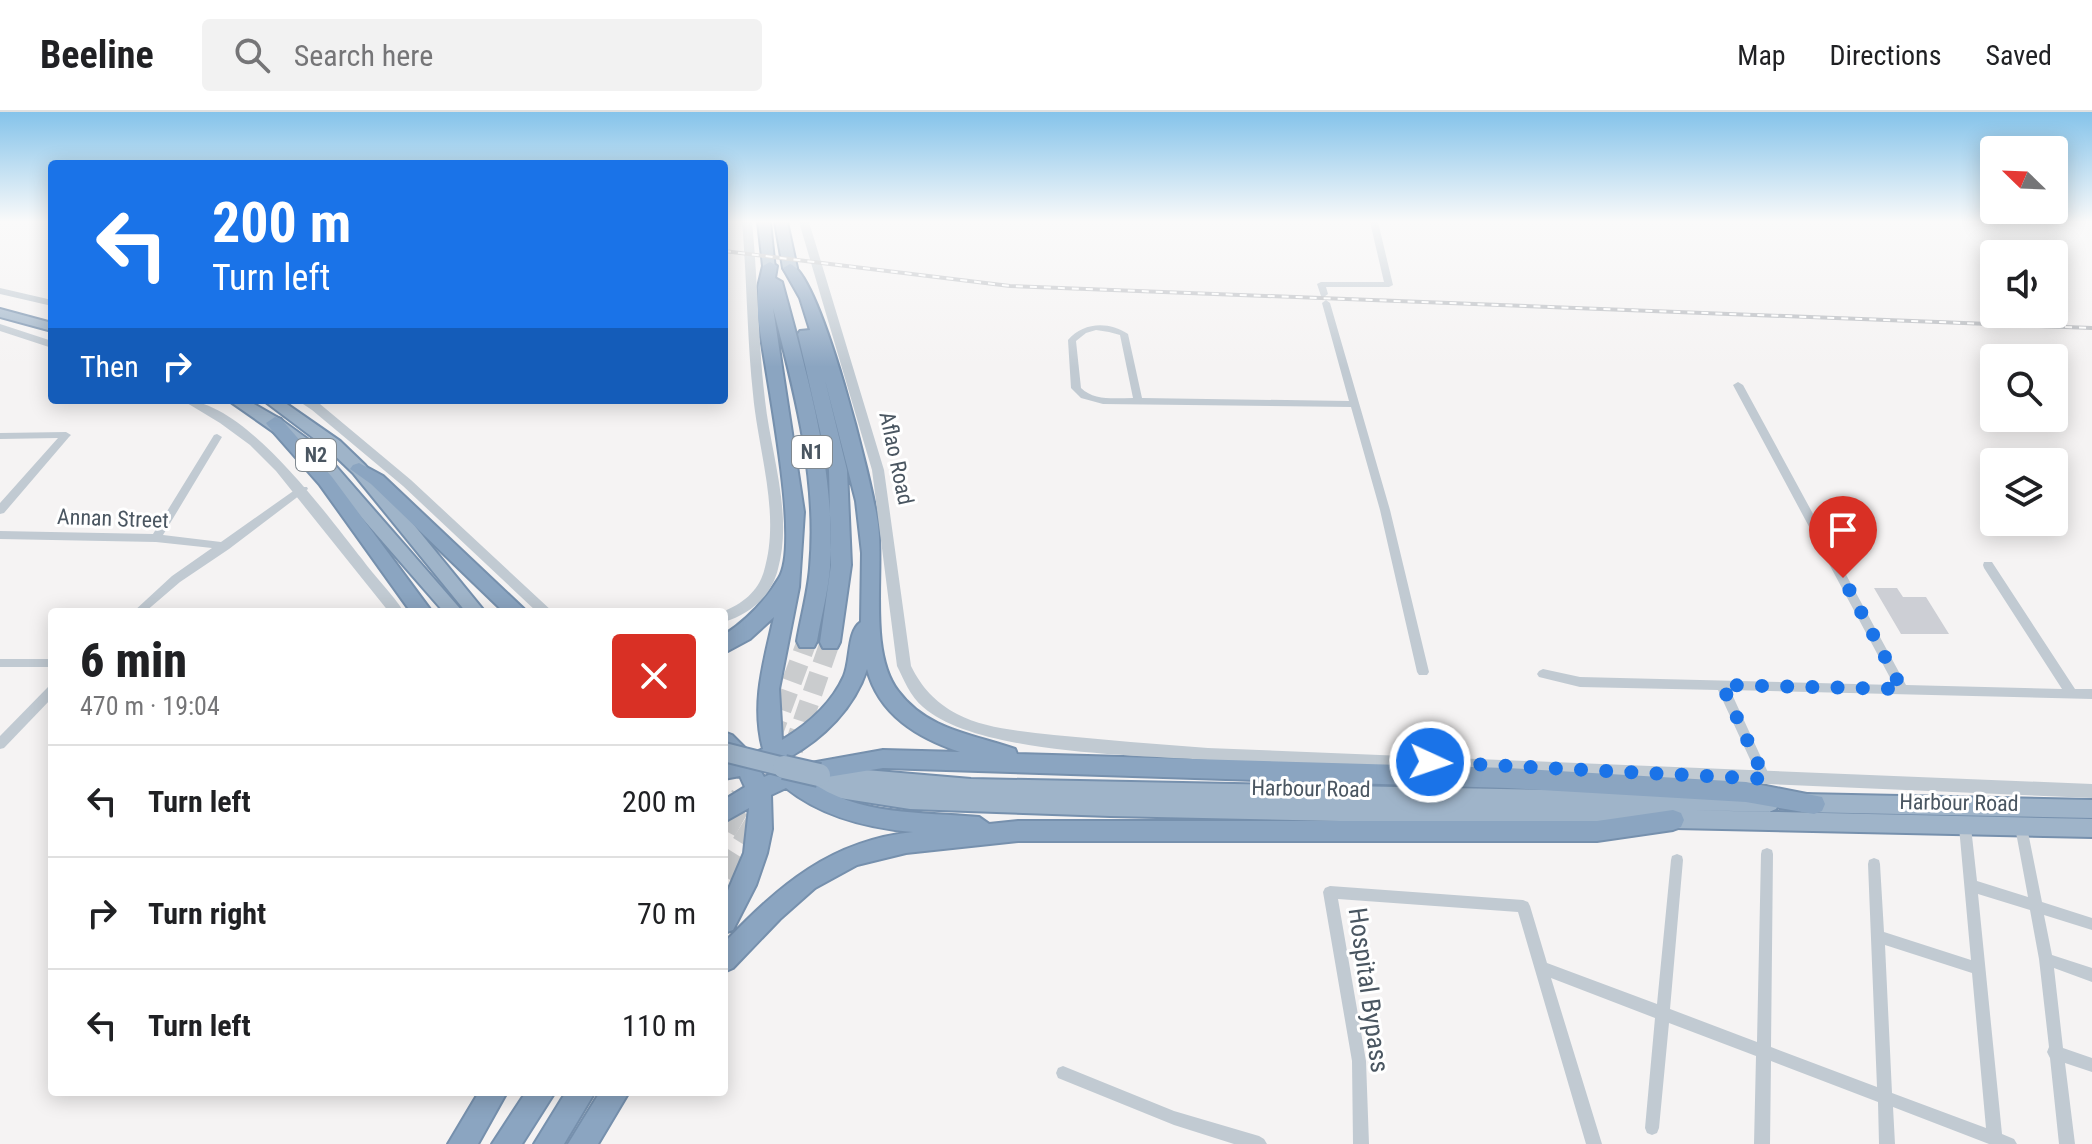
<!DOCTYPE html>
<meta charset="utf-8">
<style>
:root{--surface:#fff;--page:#f2f2f2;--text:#202124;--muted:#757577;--line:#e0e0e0}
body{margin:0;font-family:"Roboto Condensed",sans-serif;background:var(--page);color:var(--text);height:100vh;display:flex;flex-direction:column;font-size:30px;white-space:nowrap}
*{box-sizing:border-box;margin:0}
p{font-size:26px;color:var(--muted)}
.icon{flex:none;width:44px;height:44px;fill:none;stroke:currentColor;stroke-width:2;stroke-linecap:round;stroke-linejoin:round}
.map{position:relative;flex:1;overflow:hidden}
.details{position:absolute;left:48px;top:496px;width:680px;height:488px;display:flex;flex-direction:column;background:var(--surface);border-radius:8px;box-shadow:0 4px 20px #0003}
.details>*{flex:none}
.banner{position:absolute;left:48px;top:48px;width:680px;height:244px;border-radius:8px;box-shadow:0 4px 20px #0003;background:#1a73e8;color:#fff;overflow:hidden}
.needle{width:52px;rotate:293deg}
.controls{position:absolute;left:1980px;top:24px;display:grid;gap:16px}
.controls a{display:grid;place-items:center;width:88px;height:88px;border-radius:8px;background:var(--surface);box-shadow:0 4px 20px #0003;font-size:40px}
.pin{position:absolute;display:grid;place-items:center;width:68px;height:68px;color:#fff;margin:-82px -34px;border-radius:50% 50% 50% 0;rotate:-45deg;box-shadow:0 0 8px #0007}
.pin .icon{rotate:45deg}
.me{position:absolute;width:88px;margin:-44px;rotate:93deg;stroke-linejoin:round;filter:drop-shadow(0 0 6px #0008)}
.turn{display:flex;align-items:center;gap:28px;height:168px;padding:0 32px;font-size:36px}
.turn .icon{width:104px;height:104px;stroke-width:2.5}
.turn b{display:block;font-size:56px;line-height:68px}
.then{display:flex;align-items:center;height:76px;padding:0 32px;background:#0003;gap:16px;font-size:30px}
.round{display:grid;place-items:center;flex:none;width:84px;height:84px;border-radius:8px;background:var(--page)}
.headline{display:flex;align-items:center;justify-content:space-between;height:136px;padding:0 32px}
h1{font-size:48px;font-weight:800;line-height:60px}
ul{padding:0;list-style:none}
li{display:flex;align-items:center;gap:24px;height:112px;padding:0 32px;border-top:2px solid var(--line)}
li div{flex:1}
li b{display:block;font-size:30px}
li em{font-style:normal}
header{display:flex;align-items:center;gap:48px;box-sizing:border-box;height:112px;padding:0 40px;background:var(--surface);border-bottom:2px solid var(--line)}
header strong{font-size:38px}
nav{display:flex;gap:44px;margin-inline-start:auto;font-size:28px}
.search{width:560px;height:72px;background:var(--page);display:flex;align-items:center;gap:20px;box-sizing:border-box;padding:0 28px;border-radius:8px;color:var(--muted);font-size:30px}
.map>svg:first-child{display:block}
.building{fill:#cdcfd5}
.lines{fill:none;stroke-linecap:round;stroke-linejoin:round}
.motorway-tunnel-far1{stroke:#caccce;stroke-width:20;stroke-dasharray:20 10;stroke-linecap:butt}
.motorway-tunnel{stroke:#caccce;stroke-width:25;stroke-dasharray:25 12;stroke-linecap:butt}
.trunk-casing{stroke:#7690ad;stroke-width:4}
.motorway-casing{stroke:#7690ad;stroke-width:4}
.minor{fill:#c1cad2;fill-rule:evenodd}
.tertiary{fill:#c1cad2;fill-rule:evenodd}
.trunk{fill:#9fb4c9;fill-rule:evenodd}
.motorway{fill:#8ba5c1;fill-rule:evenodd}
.rail-casing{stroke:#b5b8bd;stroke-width:4}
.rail{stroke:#fff;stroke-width:2;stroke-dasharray:7;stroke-linecap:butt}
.trunk-bridge-far1-casing{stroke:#7690ad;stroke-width:22;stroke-linecap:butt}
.trunk-bridge-casing{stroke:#7690ad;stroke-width:26;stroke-linecap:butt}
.trunk-bridge-far1{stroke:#9fb4c9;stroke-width:18}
.trunk-bridge{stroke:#9fb4c9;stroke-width:22}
.route{stroke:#1a73e8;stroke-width:14;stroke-dasharray:0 25.2}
.labels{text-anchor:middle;stroke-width:6;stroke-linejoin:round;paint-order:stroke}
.shield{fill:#fff;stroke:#808990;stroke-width:2}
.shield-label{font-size:20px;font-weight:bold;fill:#4a5661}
.street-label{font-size:22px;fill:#4a5661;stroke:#fff}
.near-street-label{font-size:26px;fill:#4a5661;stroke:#fff}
</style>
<header>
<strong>Beeline</strong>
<div class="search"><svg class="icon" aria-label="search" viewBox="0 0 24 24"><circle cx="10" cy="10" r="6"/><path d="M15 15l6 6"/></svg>Search here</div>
<nav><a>Map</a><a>Directions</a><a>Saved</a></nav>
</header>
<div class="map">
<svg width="2092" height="1032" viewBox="0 0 2092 1032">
<rect width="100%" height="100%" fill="#f5f3f3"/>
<!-- building -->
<polygon class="building" points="1874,476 1897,476 1903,485 1926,485 1949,522 1901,522"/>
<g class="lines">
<!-- motorway-tunnel-far1 -->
<g class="motorway-tunnel-far1">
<polyline points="771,626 807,529"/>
<polyline points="793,638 830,530"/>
</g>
<!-- motorway-tunnel -->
<g class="motorway-tunnel">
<polyline points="724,718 743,684"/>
<polyline points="724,764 758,710"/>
</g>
<!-- trunk casing -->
<g class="trunk-casing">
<g id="trunk">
<polygon points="758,110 770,110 775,157 770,158 763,154"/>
<polygon points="775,110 787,110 797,156 795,159 785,159 783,156"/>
<polygon points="0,197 52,211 52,219 0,205"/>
<polygon points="228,288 247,288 280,307 320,336 463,500 444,500 308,344"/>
<polygon points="263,288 281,288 340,329 365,353 485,500 466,500 353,361 328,337"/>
<polygon points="819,654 971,667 1769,682 1776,685 1779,691 1776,697 1769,700 1688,698 2092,707 2092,725 1110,704 910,697 795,679 792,673 795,667 810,665 812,657"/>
<polygon points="1803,682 2092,688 2092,706 1803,700 1796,697 1793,691 1796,685"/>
</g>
</g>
<!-- motorway casing -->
<g class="motorway-casing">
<g id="motorway">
<path d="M770,150L777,154L775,166L782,170C807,263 836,358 830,456C828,480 821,505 817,529L814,535H800L797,529C801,505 808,481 810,456C818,368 795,281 773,196L804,400L799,475L779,577L782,628C807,613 832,591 844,564C851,548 847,519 861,510L862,441L856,389L825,268L847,358L851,453L840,530L837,536H823L820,530L831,453L829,358L798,222L800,219L810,218L800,186L783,156L790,152C821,162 873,374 878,412C884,460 868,540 898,579C927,618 972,622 1015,637L1017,642L1507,656L1746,670L1822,685L1825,692L1822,699L1814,702L1746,690L1507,676L883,656L809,668C855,704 924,700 979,705L989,712L1018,709H1597L1673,698L1681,701L1684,708L1681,715L1673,718L1597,729H1018L906,741L857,753L815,776L780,807L733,856L724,860V831C780,773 830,729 913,720C868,716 822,705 786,676L771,683L772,717L767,741L756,773L733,818L724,821V788L744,741L749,696L724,710V688L745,675L740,664L724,667V649L728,648L724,643V620L732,623L751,642L763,637C751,591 764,550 774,505L750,527L724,541V523C747,508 765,489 779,466C802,430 763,253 758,203V175L763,154ZM867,557C879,603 918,626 960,640L883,638L794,654L788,646C824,626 854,596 867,557ZM770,654L773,661L764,665L760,658Z"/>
<polygon points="275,305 281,307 332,365 432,500 411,500 320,373 269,315 266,311"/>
<polygon points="359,351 383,364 527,500 504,500 371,372 350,357 353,353"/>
<polygon points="479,980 507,980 478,1032 448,1032"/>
<polygon points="526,980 555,980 522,1032 492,1032"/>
<polygon points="566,980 595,980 564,1032 534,1032"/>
<polygon points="600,980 629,980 598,1032 568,1032"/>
</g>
</g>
<!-- minor -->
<g class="minor">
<polygon points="1370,110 1378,110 1393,173 1389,175 1326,175 1328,182 1324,185 1321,184 1317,172 1321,170 1384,170"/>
<path d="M1326,188L1330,191L1390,398L1429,560L1427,563H1419L1417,560L1380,398L1351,295L1103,292L1081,286L1071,276L1068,228C1083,210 1109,209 1128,222L1142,286L1349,289L1322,191ZM1096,218L1109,220L1120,223L1133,286C1115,286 1094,289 1081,276L1076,229L1086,221Z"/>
<polygon points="1738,270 1743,273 1906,573 2062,577 1984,456 1983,453 1984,450 1992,450 2075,577 2092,577 2092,587 1730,578 1771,667 1769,671 1765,672 1761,671 1718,578 1580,575 1539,565 1537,562 1539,559 1543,557 1580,565 1894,573 1733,273"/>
<polygon points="66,320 71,323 69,325 4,401 0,402 0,391 58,326 0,327 0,321"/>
<polygon points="217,322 222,325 163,423 221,430 299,375 307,375 308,377 229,437 180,470 145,500 133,500 172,464 212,436 156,430 0,427 0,419 153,422 214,323"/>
<rect x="0" y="547" width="52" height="8"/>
<polygon points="52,573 52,586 4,636 0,637 0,624 48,575"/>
<path d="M1965,709L1969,711L1971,715L1977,769L2028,785L2015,715L2017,711L2021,709L2025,711L2027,715L2042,790L2092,806V818L2044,803L2052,843L2092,856V870L2054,856L2063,936L2092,946V960L2065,951L2075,1032H2059L2050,946L2047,940L2049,935L2039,847L2030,798L1978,782L2002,1022L2014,1027L2017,1032H1989L1893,995L1895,1032H1879L1878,990L1771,949L1770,1032H1754L1756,944L1669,911L1659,1016L1657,1021L1652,1023L1647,1021L1645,1016L1655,906L1551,866L1602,1032H1586L1518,800L1338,787L1366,949L1369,1032H1353L1352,949L1323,780L1325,776L1330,774L1523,788L1528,790L1530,794L1547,851L1657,892L1671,748L1672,744L1677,742L1682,744L1683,748L1670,897L1757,930L1761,742L1762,738L1767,736L1772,738L1773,742L1771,935L1877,975L1868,752L1869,748L1874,746L1879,748L1880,752L1884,820L1971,848L1959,715L1961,711ZM1885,833L1972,861L1986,1016L1892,981Z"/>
<polygon points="1063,954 1174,999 1259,1024 1264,1027 1267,1032 1234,1032 1174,1013 1058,966 1056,961 1058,956"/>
</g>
<!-- tertiary -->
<g class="tertiary">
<path d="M742,110H752C758,169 758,229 765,288C771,343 793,402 778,457C771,485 750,502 724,510V500H722C742,492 758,480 764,459C781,402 758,339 753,282C747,225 747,168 742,110Z"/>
<path d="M799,110H809L884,358L911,554C922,576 935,590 957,602C985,617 1023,619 1054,623C1105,628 1156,632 1208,636L2092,672V686L1208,648C1137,643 976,642 923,595C910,584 904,568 897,554L872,358Z"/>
<polygon points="0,176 52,188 52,194 0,182"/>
<polygon points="0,212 52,229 52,236 0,219"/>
<path d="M182,288C245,288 325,401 362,447C375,465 392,481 404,500H389L276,359L250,333L220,311Z"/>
<polygon points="297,288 312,288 320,292 411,368 553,500 537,500 403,374 312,298"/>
</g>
<!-- trunk -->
<use href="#trunk" class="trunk"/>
<!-- motorway -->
<use href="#motorway" class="motorway"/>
<!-- rail casing -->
<g class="rail-casing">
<polyline id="rail" points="724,139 1010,174 2092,216"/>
</g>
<!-- rail -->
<use href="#rail" class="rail"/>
<!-- trunk-bridge-far1 casing -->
<g class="trunk-bridge-far1-casing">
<polyline id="trunk-bridge-far1" points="724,640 792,657"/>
</g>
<!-- trunk-bridge casing -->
<g class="trunk-bridge-casing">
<polyline id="trunk-bridge" points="784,655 819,663"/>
</g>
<!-- trunk-bridge-far1 -->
<use href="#trunk-bridge-far1" class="trunk-bridge-far1"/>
<!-- trunk-bridge -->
<use href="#trunk-bridge" class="trunk-bridge"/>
</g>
<!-- sky -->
<linearGradient id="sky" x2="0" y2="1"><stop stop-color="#85c3ea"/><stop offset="0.43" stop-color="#fafafa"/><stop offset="1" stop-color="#fafafa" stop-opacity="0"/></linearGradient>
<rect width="2092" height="255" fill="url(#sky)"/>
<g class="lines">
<!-- route -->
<polyline class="route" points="1430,650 1765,667 1722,573 1902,577 1843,466"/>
</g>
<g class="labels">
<!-- shield labels -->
<g class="shield">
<rect x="792" y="324" width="40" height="32" rx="6"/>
<rect x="296" y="327" width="40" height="32" rx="6"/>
</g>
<g class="shield-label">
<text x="812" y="347">N1</text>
<text x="316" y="350">N2</text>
</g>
<!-- street labels -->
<g class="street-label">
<text transform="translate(897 346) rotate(78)" y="8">Aflao Road</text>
<text transform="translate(113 406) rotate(2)" y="8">Annan Street</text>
<text transform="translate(1311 676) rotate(1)" y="8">Harbour Road</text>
<text transform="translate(1959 690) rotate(1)" y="8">Harbour Road</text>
</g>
<!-- near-street labels -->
<g class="near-street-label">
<text transform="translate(1369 878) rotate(82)" y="9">Hospital Bypass</text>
</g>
</g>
</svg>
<div class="controls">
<a><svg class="needle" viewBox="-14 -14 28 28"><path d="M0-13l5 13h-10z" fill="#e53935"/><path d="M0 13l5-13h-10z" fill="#757577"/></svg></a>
<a><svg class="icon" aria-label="sound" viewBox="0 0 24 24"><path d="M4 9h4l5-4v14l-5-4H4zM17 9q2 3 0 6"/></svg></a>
<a><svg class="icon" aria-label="search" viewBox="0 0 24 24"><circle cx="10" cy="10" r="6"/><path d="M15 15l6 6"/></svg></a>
<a><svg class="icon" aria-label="layers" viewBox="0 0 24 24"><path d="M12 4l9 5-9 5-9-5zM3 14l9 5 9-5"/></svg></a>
</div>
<div class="pin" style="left:1843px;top:466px;background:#d93025"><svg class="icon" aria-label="arrive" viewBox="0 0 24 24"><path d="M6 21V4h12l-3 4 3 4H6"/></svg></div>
<svg class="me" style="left:1430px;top:650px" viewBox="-20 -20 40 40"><circle r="17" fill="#1a73e8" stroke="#fff" stroke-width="3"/><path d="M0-11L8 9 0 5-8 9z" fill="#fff"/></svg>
<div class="banner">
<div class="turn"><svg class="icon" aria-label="left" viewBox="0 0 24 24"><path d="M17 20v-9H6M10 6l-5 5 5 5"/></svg><div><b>200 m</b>Turn left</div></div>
<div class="then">Then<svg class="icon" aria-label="right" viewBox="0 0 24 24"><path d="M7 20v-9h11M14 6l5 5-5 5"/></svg></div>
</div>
<section class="details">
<div class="headline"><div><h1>6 min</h1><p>470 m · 19:04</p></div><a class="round" style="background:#d93025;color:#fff"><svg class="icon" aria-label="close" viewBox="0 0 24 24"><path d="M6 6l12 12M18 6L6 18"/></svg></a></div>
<ul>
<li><svg class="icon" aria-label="left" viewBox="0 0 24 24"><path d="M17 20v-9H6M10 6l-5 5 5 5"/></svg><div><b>Turn left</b></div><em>200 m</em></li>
<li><svg class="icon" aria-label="right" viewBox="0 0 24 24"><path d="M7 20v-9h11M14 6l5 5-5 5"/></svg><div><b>Turn right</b></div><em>70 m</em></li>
<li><svg class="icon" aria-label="left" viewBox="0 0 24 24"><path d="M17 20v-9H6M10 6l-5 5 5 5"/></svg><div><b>Turn left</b></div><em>110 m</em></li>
</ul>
</section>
</div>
